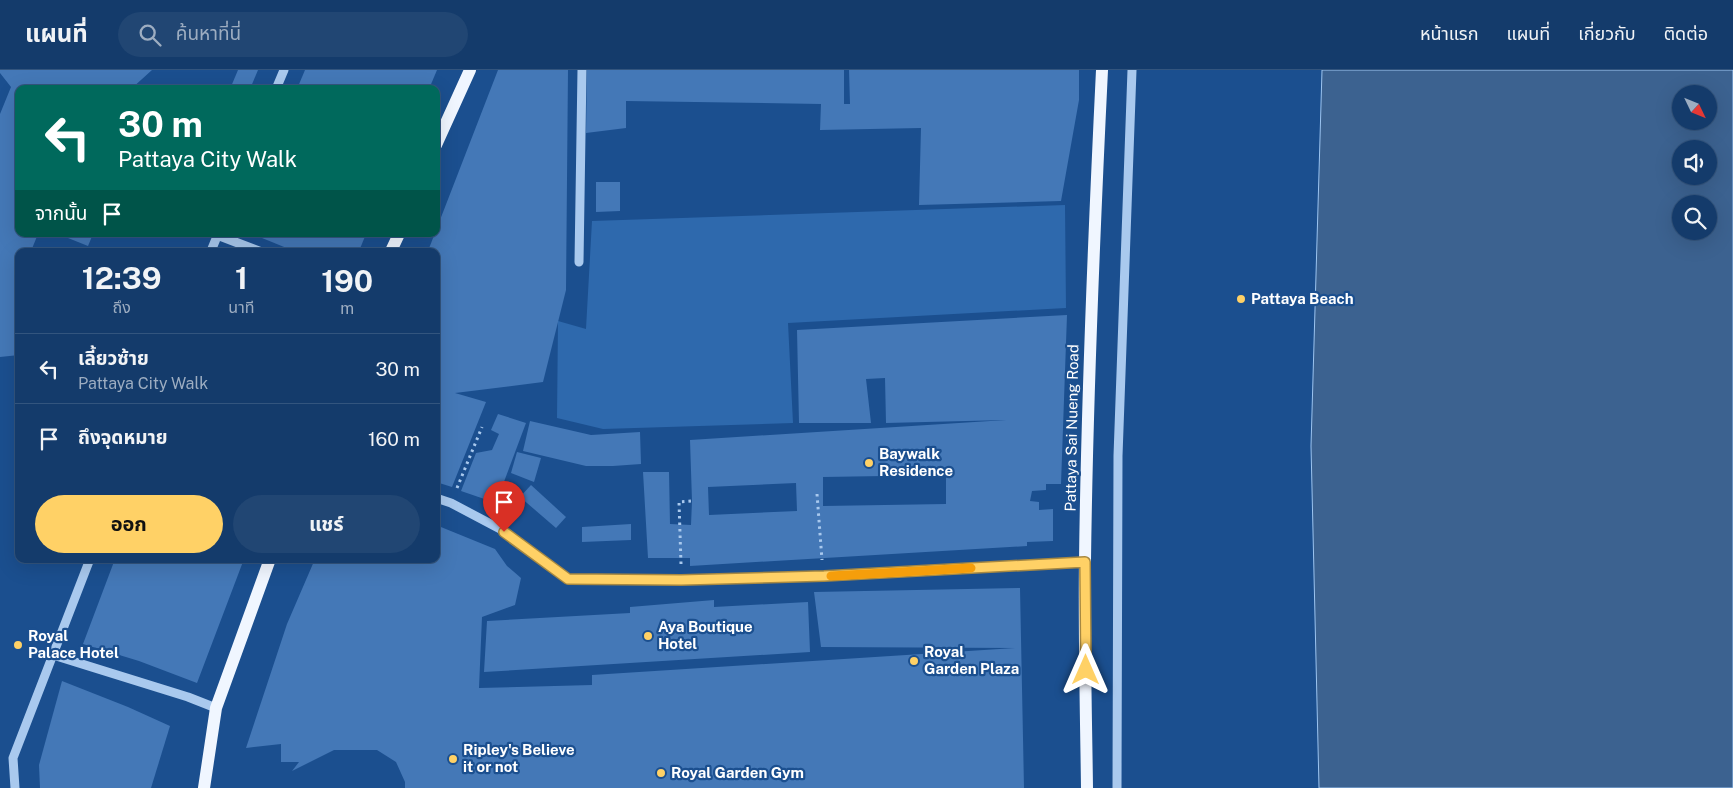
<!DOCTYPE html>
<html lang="th">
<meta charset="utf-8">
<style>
:root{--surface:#143b6b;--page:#214673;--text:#f1f3f6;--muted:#9dadc1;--line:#33557e;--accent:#ffd166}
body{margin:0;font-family:"Public Sans","Noto Sans Thai",sans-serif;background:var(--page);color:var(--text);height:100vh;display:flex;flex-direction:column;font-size:19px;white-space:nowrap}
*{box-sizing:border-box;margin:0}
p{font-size:16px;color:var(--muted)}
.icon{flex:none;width:28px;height:28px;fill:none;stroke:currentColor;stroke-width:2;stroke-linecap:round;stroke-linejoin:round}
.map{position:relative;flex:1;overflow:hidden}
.details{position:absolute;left:15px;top:178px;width:425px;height:315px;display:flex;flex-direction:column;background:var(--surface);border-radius:10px;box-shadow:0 5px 20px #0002,0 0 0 1px var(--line)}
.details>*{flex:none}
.top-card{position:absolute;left:15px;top:15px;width:425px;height:152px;border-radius:10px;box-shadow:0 5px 20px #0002,0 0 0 1px var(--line);background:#00695c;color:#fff;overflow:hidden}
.needle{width:32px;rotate:133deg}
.controls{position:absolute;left:1672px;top:15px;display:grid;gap:10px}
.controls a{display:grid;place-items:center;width:45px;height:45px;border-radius:50%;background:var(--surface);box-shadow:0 5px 20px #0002,0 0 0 1px var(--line);font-size:25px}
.pin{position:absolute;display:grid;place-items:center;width:42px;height:42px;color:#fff;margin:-51px -21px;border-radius:50% 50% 50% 0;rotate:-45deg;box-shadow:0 0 5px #0007}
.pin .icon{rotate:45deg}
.me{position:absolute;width:55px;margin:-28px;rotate:0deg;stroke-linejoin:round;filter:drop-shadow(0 0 4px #0008)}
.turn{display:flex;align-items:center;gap:18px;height:105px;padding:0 20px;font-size:22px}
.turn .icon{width:65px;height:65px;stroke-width:2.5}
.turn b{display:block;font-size:35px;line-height:42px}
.then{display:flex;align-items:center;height:48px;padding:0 20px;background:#0003;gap:10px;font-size:19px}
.eta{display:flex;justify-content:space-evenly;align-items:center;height:85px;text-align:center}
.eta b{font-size:30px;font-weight:700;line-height:35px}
.primary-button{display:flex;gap:10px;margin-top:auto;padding:10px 20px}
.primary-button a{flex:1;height:58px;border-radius:30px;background:var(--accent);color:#111;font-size:20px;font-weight:700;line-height:58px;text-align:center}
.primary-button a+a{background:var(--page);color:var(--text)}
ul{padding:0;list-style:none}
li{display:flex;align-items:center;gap:15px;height:70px;padding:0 20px;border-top:1px solid var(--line)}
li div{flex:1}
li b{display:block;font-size:19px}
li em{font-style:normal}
header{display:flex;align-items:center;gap:30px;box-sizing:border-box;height:70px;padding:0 25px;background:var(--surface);border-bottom:1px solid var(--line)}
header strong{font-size:24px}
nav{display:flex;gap:28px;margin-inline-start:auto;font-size:18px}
.search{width:350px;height:45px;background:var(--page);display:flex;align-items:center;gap:12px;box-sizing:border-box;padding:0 18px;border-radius:28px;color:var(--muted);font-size:19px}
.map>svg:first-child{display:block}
.green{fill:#2e69ad}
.water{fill:#3c6290;stroke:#9cc4f0;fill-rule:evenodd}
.building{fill:#4478b7;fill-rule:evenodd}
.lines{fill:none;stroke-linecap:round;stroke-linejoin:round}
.path{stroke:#a9c9ee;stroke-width:3;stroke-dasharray:2.5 4;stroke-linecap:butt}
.minor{stroke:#a9c9ee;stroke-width:9}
.major{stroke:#f0f6ff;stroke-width:12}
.route-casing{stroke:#a68842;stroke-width:12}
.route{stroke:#ffd166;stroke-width:9}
.slow{stroke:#f59e0b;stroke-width:9}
.poi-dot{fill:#ffd166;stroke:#1b4f8f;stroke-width:2}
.labels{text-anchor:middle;stroke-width:4.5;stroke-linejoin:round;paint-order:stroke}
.poi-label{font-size:15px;font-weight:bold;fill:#fff;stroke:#1b4f8f;text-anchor:start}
.street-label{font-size:15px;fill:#fff;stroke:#1b4f8f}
</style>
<header>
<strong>แผนที่</strong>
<div class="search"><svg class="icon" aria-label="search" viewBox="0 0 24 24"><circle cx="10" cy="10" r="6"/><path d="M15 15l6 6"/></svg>ค้นหาที่นี่</div>
<nav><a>หน้าแรก</a><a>แผนที่</a><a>เกี่ยวกับ</a><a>ติดต่อ</a></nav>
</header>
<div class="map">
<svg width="1733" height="718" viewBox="0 0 1733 718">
<rect width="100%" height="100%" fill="#1b4f8f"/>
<!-- green -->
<polygon class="green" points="1065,135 1066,238 788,253 793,353 603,359 557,348 558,251 586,259 592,151"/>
<!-- water -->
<path class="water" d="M1322,0H1733V718H1319L1311,376ZM1681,24H1709V51H1681ZM1681,79H1709V106H1681ZM1681,134H1709V161H1681Z"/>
<!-- building -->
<g class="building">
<polygon points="0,0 152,0 131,19 19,19 19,164 38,164 31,181 19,181 19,285 0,287 0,44 11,17 0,3"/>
<polygon points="238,0 258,0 250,19 230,19"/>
<polygon points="305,0 437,0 429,19 297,19"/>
<polygon points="498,0 568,0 566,220 543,312 455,323 486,332 452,417 436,412 436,181 428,181"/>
<polygon points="587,0 844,0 844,34 850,34 849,0 1079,0 1079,30 1061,131 919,135 921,58 820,60 821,34 626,31 626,58 586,63"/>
<polygon points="596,112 620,112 620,141 596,142"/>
<polygon points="58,164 93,164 88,176"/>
<polygon points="252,164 366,164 359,181 294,181"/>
<path d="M1067,245L1061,414H1046V420L1032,421L1030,431L1039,432V440L1053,439V471L1027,472V476L690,496V488H648L643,402H669L670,454L691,455L692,431L690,370L1006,350L886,353L885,308L866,309L871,353H799L797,260ZM946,405V434L823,436V407ZM796,413L797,441L709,445L708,417Z"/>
<polygon points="498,344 526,353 496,433 461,421 476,383 492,380 499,364 491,360"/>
<polygon points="530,351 591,365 640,362 641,394 613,396 586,396 523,381"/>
<polygon points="517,382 541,388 534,412 511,403"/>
<polygon points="531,415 566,447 556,458 520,427"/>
<polygon points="631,454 631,470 582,472 582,457"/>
<polygon points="436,455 495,479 507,496 521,508 515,535 482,547 479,618 592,615 592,605 1015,578 821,577 814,522 1020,518 1024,718 405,718 405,712 396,692 377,680 334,680 292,701 299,692 281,692 281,674 246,678 287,554 315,489 436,489"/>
<polygon points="115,489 244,489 197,613 139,591 83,574"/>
<polygon points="714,530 714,537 808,532 810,582 484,602 487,551 630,543 630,537"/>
<polygon points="62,611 128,637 170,656 151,718 40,718 39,695"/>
</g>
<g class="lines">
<!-- path -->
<g class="path">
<polyline points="457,418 482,357"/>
<polyline points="817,424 822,490"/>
<polyline points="681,494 679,432 692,431"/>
</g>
<!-- minor -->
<g class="minor">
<polyline points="276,19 284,0"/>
<polyline points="217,165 259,181"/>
<polyline points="211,181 218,164"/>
<polyline points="579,192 582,0"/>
<polyline points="436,428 451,433 504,461 568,509 681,510 824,506 1085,492"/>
<polyline points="53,585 188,627 216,638"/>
<polyline points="15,718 13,688 90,489"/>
<polyline points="1117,718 1118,386 1132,0"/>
</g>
<!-- major -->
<g class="major">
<polyline points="436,75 470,0"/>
<polyline points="391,181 399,164"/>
<polyline points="204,718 216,638 270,489"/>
<path d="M1087,718C1086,642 1084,567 1085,491C1087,327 1094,164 1102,0"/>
</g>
</g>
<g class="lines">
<!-- route casing -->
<g class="route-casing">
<polyline id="route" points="504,462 568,509 681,510 824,506 1085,492 1086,600"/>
</g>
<!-- route -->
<use href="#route" class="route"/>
<!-- slow -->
<polyline class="slow" points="831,506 971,498"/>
</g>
<!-- markers -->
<g class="poi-dot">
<circle cx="1241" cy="229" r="5"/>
<circle cx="869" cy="393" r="5"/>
<circle cx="648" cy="566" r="5"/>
<circle cx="18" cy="575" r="5"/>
<circle cx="914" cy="591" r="5"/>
<circle cx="453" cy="689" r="5"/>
<circle cx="661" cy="703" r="5"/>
</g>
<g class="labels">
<!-- poi labels -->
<g class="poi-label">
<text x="1251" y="234">Pattaya Beach</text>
<text x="879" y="389">Baywalk<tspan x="879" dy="17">Residence</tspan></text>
<text x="658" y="562">Aya Boutique<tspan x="658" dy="17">Hotel</tspan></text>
<text x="28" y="571">Royal<tspan x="28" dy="17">Palace Hotel</tspan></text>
<text x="924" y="587">Royal<tspan x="924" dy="17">Garden Plaza</tspan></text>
<text x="463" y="685">Ripley's Believe<tspan x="463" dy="17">it or not</tspan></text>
<text x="671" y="708">Royal Garden Gym</text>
</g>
<!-- street labels -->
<g class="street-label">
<text transform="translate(1072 358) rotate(-89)" y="5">Pattaya Sai Nueng Road</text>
</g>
</g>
</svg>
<div class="controls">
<a><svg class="needle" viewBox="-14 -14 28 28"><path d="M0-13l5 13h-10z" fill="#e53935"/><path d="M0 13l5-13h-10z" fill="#9dadc1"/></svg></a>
<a><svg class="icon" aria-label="sound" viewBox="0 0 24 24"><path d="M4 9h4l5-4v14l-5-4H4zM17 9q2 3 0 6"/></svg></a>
<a><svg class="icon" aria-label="search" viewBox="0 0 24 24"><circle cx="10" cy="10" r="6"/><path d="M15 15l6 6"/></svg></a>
</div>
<div class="pin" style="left:504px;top:462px;background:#d93025"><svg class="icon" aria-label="arrive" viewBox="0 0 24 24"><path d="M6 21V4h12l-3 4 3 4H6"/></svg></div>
<svg class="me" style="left:1086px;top:600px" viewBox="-20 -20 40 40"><path d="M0-17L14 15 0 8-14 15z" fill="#ffd166" stroke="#fff" stroke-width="4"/></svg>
<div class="top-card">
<div class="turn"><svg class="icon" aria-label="left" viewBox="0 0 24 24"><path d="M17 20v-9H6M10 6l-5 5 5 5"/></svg><div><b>30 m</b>Pattaya City Walk</div></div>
<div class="then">จากนั้น<svg class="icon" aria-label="arrive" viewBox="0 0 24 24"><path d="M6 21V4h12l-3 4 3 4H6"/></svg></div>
</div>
<section class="details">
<div class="eta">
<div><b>12:39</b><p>ถึง</p></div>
<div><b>1</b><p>นาที</p></div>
<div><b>190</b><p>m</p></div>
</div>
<ul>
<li><svg class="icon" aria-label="left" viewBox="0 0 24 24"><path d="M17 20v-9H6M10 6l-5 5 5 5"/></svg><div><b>เลี้ยวซ้าย</b><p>Pattaya City Walk</p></div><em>30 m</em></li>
<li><svg class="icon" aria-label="arrive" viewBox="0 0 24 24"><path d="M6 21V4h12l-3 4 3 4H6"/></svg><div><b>ถึงจุดหมาย</b></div><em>160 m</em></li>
</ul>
<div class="primary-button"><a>ออก</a><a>แชร์</a></div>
</section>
</div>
